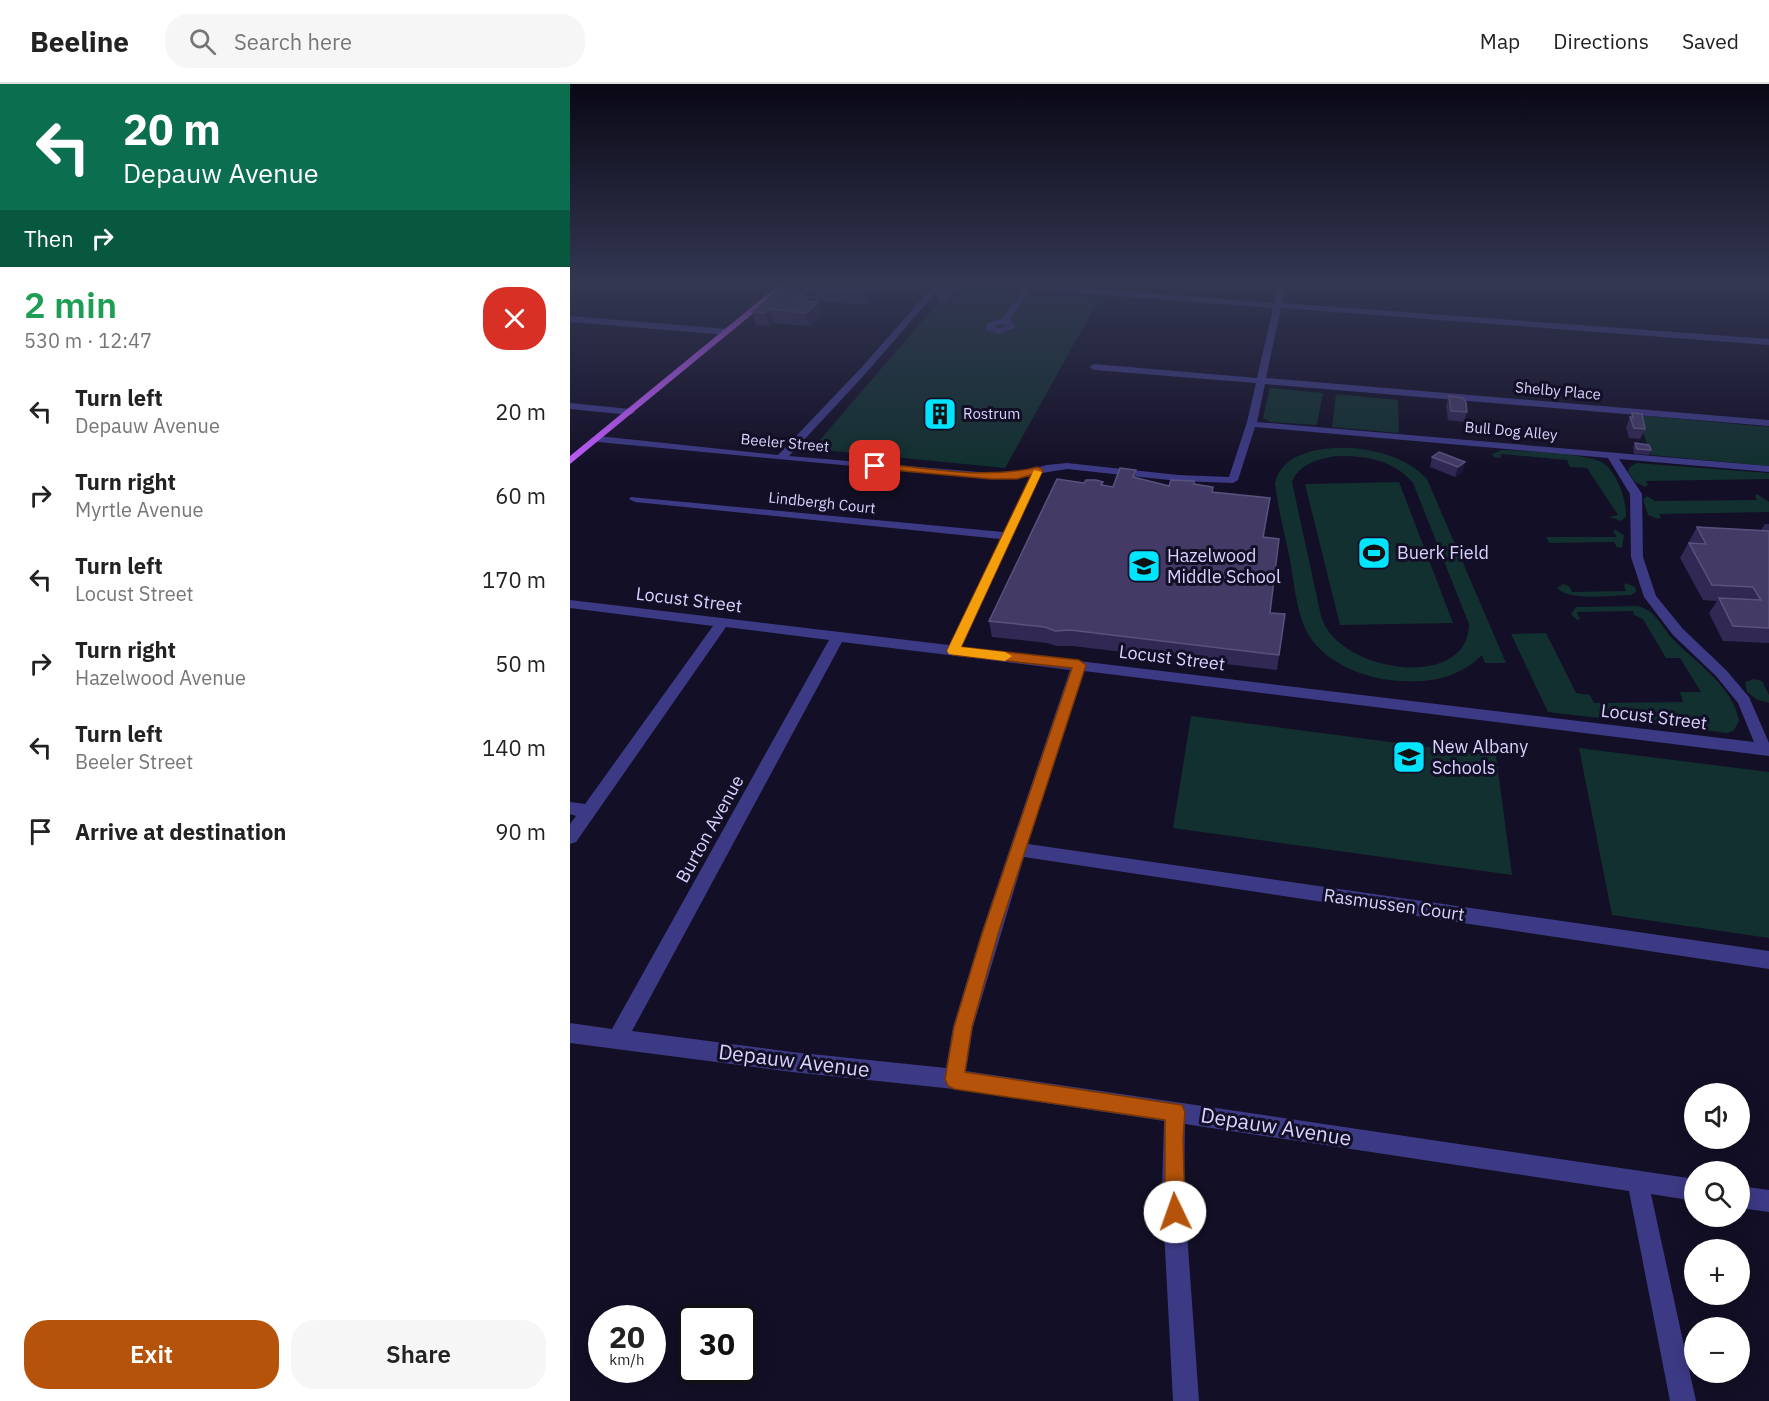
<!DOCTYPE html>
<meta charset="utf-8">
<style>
:root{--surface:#fff;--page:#f6f6f6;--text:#222;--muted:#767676;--line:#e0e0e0;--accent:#b45309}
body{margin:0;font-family:"IBM Plex Sans",sans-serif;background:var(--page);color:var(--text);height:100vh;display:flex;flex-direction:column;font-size:22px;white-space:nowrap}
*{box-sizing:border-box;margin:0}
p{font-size:20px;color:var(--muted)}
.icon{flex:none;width:33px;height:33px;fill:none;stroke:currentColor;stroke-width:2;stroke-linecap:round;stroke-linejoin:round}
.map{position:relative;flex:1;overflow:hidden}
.sheet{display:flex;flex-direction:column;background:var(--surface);width:570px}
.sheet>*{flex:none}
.top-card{background:#0b6e4f;color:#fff;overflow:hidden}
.fabs{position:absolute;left:1114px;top:999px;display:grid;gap:12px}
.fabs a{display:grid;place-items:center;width:66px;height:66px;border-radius:50%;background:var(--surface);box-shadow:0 3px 15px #0003;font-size:30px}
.speed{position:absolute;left:18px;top:1221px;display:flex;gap:12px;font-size:30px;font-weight:700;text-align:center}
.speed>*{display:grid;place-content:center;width:78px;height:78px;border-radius:50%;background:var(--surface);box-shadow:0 3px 15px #0003;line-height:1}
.speed small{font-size:15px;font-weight:400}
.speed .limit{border:3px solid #111;border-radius:9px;background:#fff;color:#111}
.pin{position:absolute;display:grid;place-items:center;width:51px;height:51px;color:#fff;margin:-26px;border-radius:12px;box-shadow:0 3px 9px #0006}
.me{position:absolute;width:66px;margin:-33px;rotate:357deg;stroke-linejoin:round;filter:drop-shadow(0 0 4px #0008)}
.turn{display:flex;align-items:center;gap:21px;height:126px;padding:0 24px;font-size:27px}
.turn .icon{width:78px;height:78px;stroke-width:2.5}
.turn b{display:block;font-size:42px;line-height:51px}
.then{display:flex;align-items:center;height:57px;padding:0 24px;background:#0003;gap:12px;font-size:22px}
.round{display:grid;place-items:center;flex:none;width:63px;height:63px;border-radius:24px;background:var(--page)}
.head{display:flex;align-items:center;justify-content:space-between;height:102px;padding:0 24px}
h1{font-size:36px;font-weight:600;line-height:45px;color:#1e9e55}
.action{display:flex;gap:12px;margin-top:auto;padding:12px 24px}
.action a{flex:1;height:69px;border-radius:24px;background:var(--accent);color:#fff;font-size:24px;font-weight:600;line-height:69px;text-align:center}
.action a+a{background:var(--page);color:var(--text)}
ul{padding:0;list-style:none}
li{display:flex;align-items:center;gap:18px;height:84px;padding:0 24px}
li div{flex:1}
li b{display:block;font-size:22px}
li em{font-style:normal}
header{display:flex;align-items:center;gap:36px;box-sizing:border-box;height:84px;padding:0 30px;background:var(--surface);border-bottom:2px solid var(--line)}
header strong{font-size:28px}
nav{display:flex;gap:33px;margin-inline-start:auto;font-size:21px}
.search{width:420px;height:54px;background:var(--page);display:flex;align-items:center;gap:15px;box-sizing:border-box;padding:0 21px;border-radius:24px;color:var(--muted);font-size:22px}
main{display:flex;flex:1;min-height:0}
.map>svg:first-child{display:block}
.green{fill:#12302f;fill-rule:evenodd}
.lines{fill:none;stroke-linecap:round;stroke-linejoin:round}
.minor{fill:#3d3a85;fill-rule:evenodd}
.major{fill:#c25bff;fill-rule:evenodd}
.wall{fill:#312854}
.shaded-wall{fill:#1d163a}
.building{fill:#433a66;stroke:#5a527e;stroke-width:1.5}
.route{fill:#b45309;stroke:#753606;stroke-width:1.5}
.slow{fill:#f59e0b}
.labels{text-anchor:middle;stroke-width:6;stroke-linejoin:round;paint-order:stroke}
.far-street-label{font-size:15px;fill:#d9d4ff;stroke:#130f26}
.far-poi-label{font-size:15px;fill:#d9d4ff;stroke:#130f26;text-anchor:start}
.poi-label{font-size:18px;fill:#d9d4ff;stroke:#130f26;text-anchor:start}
.street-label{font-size:18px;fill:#d9d4ff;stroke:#130f26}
.near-street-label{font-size:21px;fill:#d9d4ff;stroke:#130f26}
</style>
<header>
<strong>Beeline</strong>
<div class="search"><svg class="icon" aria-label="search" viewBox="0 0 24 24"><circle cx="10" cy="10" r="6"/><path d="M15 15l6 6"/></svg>Search here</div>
<nav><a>Map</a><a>Directions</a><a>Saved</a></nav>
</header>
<main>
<section class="sheet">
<div class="top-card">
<div class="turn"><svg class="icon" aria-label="left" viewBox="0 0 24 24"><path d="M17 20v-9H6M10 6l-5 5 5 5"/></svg><div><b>20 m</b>Depauw Avenue</div></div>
<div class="then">Then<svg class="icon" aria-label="right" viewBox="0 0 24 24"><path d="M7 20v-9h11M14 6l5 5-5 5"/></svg></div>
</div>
<div class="head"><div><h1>2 min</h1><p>530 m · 12:47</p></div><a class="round" style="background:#d93025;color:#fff"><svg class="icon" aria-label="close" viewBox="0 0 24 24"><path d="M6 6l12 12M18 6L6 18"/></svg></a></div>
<ul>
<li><svg class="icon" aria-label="left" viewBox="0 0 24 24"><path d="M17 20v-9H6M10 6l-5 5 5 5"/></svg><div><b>Turn left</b><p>Depauw Avenue</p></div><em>20 m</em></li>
<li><svg class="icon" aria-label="right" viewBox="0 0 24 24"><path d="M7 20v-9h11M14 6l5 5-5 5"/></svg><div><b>Turn right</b><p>Myrtle Avenue</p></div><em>60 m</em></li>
<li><svg class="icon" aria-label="left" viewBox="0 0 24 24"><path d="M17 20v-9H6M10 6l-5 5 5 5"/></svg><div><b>Turn left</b><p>Locust Street</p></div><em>170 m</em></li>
<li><svg class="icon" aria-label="right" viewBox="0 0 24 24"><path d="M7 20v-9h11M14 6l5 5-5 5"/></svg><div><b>Turn right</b><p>Hazelwood Avenue</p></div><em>50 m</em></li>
<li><svg class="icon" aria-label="left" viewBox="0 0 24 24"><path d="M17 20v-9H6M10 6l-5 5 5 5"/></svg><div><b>Turn left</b><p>Beeler Street</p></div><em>140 m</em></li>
<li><svg class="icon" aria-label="arrive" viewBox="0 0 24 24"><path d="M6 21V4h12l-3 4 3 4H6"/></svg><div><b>Arrive at destination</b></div><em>90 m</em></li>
</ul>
<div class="action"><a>Exit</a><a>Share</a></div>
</section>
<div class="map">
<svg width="1199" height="1317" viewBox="0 0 1199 1317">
<rect width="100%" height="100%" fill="#130f26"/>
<!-- green -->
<g class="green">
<polygon points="380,205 529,215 435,384 242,365"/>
<polygon points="700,304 753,309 747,341 700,338 693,334"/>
<polygon points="766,310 828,316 829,349 762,343"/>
<polygon points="1067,331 1199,343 1199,382 1081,371"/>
<path d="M783,364C811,367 837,374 857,395L936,579H915L912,571C890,593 862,599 831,597C796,596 750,578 735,544C726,524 724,498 720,476C715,451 708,425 705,399C713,366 755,363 783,364ZM766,372C794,371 825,376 843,399L899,540C899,608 767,589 751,532L722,398C729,380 748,375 766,372Z"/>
<path d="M932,366C953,367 1017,369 1033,379C1047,388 1057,417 1056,433L1051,437L1039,433L1048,431L1017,384L1000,383L997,376L931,370V374L924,373L922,370Z"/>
<polygon points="1066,379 1199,389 1199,395 1076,397 1078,401 1075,403 1065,398 1058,388 1059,384"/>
<polygon points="829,398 883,539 770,541 735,400"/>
<polygon points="1187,410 1199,418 1199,428 1089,430 1091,434 1088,435 1078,431 1073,415 1077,412 1085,417 1187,416 1185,412"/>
<polygon points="1045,446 1054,451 1052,464 1047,463 1044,458 979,459 976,453 1047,453 1043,447"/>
<path d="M1056,499L1065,503L1066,508L1061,511C1042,511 1000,518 987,504L993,500L999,502L1002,508L1056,507L1054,502Z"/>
<path d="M1067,522C1084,525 1091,541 1101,553C1124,578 1163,601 1169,637L1164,646L1158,649L978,628L941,550L976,549L1006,609L1020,611L1024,619L1113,618L1110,608H1131L1110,574H1096L1073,535L1064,531L1063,527L1007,528L1010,535L1007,536L1001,530L1006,523Z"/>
<polygon points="1184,595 1192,597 1199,611 1199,619 1186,615 1177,608 1175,598"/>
<polygon points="621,632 926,672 942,791 603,744"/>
<polygon points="1009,664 1199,688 1199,854 1042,831"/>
</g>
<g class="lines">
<!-- minor -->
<g class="minor">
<polygon points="7,200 17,200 0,210 0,205"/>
<path d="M365,200H373L297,288L219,372L421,389H447L477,381L497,379L608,391L659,393L677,338L686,299L524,286L519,283L524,280L687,294L703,224L460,205L440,236L446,243L430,250L416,246L417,239L432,235L453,205L415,200H453L704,219L708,200H716L712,219L1199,255V261L711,224L696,294L1199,336V342L695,300L687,338L1199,382V388L1049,375L1072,410L1073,473L1086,512L1113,545L1156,586L1179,613L1199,659V672L514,587L458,760L1199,867V885L454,773L403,943L396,987L1125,1095V1117L1081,1110L1126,1317H1100L1059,1107L615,1040L614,1107L629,1317H603L592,1107L594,1037L384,1005L222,988L0,959V939L42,945L259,556L156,543L6,758L0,760V740L6,732L0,730V718L15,720L143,542L0,524V516L379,561L430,455L65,418L59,415L61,413L433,448L460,392L447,395H421L28,358L23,355L28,352L208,371L291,284ZM431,240L437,242L430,244L424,243ZM685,343L1038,374L1060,410L1061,473L1074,513L1103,551L1146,592L1168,619L1184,658L392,563L472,389L497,385L608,397L663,399L668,396ZM272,558L500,586L411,850L383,943L376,984L222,968L62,947Z"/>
<polygon points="1167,200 1199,200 1199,204 1171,202"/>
<polygon points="0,232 157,245 161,248 157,251 0,238"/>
<polygon points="0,319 60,325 65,328 60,331 0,325"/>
<polygon points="1170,1102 1199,1106 1199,1128 1170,1124"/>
</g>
<!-- major -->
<polygon class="major" points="210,200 219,200 0,380 0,372"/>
</g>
<!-- wall -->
<g class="wall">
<polygon points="244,200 310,208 297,221 246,217 246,218 248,218 252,231 240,242 204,239 200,242 186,241 182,228 233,208"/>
<polygon points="389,211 380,221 368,221 367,212"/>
<polygon points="879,312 897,328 894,338 878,336 876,322"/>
<polygon points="356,327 382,327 377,334 357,332"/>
<polygon points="1062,329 1075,345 1070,355 1059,354 1056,343"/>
<polygon points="1065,359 1081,366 1079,371 1064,370 1063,364"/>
<polygon points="862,373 895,378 892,388 885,393 860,383"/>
<polygon points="566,386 566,394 599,402 624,400 643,403 643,408 700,414 694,453 700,529 715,530 707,586 502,562 487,562 477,559 422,553 419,537 514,399 533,398 533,402 543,403"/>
<polygon points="1195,440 1199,440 1199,559 1153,557 1139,529 1147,517 1133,516 1110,474 1127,443 1191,446"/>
</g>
<!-- shaded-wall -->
<g class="shaded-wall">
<polygon points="302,200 308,200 310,208 297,221 294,208"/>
<polygon points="388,202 389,211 380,221 378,213"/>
<polygon points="243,204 246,217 241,221 248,218 252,231 240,242 231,213"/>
<polygon points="200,225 204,239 200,242 195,229"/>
<polygon points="381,323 382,327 377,334 376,329"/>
<polygon points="895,378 892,388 885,393 888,383"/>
<polygon points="700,414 698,429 691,468 693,453"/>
</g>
<!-- building -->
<g class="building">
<polygon points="244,200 302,200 294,208 243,204 231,213 239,213 234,217 248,218 236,229 200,225 195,229 182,228 208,206 233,208"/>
<polygon points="376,201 388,202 378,213 367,212"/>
<polygon points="879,312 893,314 896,318 897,328 881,327"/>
<polygon points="361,321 381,323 376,329 356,327"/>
<polygon points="1062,329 1072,330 1075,345 1064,344 1060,333 1063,334"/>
<polygon points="1065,359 1079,361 1081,366 1067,365"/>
<polygon points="869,368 895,378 888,383 862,373"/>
<polygon points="550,384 566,386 563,393 599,402 601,396 624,397 624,400 643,403 642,408 700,414 693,453 709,455 700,529 715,530 709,571 500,546 485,547 475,543 419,537 487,395 514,399 516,396 526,396 533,398 531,401 543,403"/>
<polygon points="1127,443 1199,447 1199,544 1163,542 1149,514 1191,516 1183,503 1142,501 1119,459 1136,460"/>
</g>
<!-- sky -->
<linearGradient id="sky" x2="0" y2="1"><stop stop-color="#0a0815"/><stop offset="0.52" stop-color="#333752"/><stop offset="1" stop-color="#333752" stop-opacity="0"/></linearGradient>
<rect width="1199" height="385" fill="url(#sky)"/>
<!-- route -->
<path class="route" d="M305,379C358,384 416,396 468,383L473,386L391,563L509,576L516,581L428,850L402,943L395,988L612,1021L615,1028L613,1054L615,1128L612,1135L605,1138L598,1135L595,1128V1036L384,1005L378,1002L375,995L384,943L412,850L502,584L383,571L377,567L461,391L447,395H421L301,384V380Z"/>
<!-- slow -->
<polygon class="slow" points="464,386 472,388 391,563 435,568 442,572 435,577 379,570 377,567"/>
<!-- icons -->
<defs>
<g id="building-square" transform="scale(1.725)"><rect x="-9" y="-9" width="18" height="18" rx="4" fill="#00e5ff" stroke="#130f26"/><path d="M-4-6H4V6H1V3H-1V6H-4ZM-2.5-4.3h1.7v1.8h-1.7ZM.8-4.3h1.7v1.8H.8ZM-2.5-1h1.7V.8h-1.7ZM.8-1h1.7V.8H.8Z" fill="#111"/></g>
<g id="stadium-square" transform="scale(1.725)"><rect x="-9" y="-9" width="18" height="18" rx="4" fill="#00e5ff" stroke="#130f26"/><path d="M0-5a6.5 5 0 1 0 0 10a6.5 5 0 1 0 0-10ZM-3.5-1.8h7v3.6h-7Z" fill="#111"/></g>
<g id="school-square" transform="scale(1.725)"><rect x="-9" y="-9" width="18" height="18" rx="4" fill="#00e5ff" stroke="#130f26"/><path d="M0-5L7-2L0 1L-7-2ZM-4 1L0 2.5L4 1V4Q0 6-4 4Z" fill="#111"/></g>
</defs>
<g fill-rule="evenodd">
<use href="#building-square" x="370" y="330"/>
<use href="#stadium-square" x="804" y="469"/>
<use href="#school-square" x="574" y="482"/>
<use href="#school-square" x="839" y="673"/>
</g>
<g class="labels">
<!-- far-street labels -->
<g class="far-street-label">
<text transform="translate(988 307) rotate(5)" y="5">Shelby Place</text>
<text transform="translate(941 347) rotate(5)" y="5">Bull Dog Alley</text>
<text transform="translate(215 359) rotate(5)" y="5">Beeler Street</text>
<text transform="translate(252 419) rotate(6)" y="5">Lindbergh Court</text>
</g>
<!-- far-poi labels -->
<g class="far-poi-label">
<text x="393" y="335">Rostrum</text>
</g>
<!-- poi labels -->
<g class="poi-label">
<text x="827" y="475">Buerk Field</text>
<text x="597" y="478">Hazelwood<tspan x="597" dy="21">Middle School</tspan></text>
<text x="862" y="669">New Albany<tspan x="862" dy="21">Schools</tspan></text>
</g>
<!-- street labels -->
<g class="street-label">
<text transform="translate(119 516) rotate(7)" y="6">Locust Street</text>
<text transform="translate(602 574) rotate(7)" y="6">Locust Street</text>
<text transform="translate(1084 633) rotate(7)" y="6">Locust Street</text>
<text transform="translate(140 745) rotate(-61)" y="6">Burton Avenue</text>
<text transform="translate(824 821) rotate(8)" y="6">Rasmussen Court</text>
</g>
<!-- near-street labels -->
<g class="near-street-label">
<text transform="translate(224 977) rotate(7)" y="7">Depauw Avenue</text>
<text transform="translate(706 1043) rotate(9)" y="7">Depauw Avenue</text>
</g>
</g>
</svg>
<div class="fabs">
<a><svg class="icon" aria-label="sound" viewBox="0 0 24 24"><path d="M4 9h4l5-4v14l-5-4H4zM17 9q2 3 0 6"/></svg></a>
<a><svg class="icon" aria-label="search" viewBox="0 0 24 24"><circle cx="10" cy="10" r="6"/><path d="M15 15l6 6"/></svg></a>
<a>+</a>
<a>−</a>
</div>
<div class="speed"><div>20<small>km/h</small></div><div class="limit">30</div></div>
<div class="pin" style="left:305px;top:382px;background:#d93025"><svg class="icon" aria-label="arrive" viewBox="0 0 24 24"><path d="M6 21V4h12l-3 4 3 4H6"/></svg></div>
<svg class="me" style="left:605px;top:1128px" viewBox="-20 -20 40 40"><circle r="19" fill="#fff"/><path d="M0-13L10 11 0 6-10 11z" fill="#b45309"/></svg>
</div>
</main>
